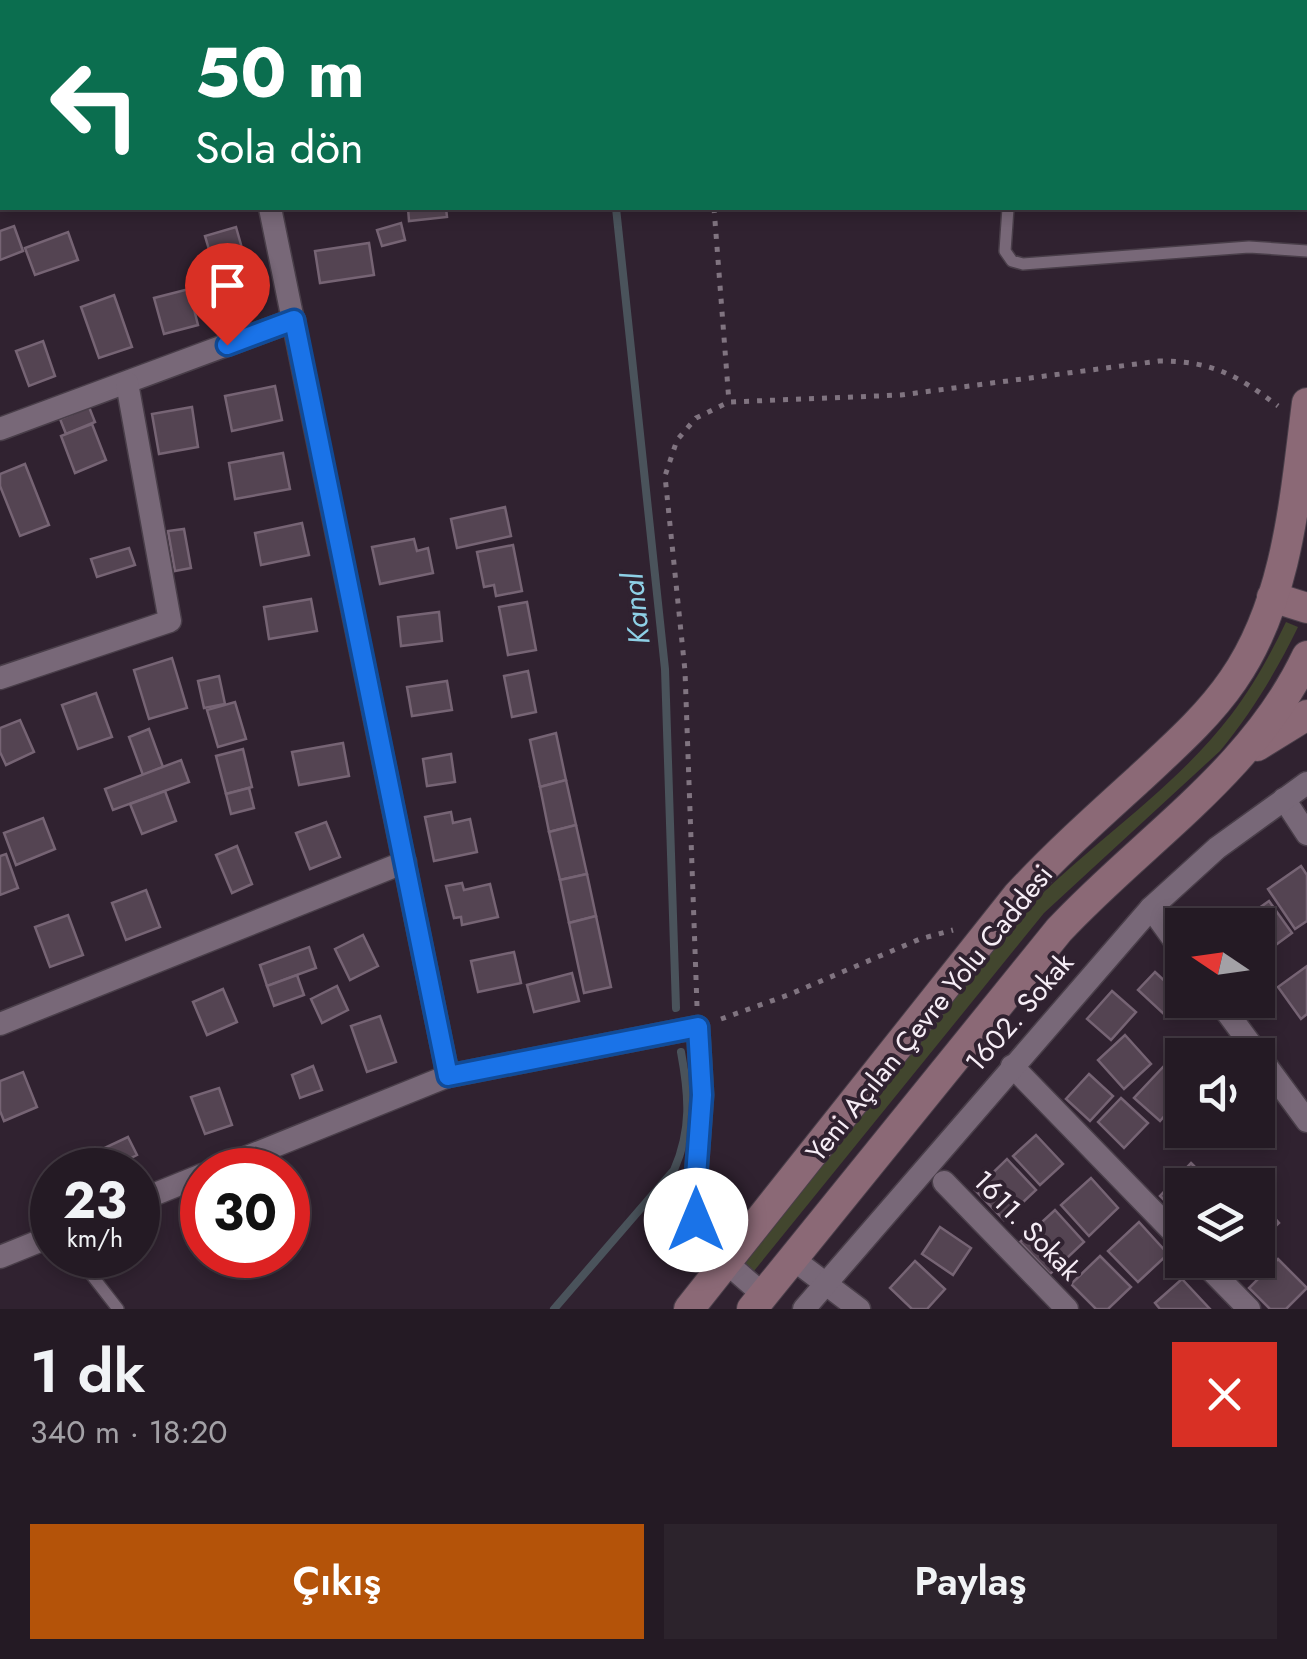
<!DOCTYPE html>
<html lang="tr">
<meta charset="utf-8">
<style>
:root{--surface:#241a24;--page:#2c232c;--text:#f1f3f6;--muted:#a3a1a6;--line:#413841;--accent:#b45309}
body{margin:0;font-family:Jost,sans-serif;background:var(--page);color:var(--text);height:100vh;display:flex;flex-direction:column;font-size:38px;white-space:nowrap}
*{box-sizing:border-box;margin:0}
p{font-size:32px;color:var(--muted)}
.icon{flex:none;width:55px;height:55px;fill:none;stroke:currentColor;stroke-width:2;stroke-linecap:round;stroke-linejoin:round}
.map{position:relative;height:1309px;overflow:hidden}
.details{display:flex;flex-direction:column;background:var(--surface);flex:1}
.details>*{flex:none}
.top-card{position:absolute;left:0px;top:0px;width:1308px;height:210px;box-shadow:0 5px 15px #0003,0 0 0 2px var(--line);background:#0b6e4f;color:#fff;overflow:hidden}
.needle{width:65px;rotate:283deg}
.fabs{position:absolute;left:1165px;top:908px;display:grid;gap:20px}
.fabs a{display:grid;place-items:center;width:110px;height:110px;border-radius:0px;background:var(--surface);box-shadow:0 5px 15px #0003,0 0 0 2px var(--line);font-size:50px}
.speed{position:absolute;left:30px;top:1148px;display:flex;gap:20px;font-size:50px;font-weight:700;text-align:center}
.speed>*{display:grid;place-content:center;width:130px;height:130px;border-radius:50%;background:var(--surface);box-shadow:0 5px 15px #0003,0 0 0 2px var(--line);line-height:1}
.speed small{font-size:25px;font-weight:400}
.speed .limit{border:15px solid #d22;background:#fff;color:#111}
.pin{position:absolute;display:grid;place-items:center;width:85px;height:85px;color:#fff;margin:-102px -42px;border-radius:50% 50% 50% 0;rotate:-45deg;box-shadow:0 0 10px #0007}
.pin .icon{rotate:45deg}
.me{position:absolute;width:110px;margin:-55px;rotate:0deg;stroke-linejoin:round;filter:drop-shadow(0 0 8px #0008)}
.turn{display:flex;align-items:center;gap:35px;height:210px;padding:0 30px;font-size:45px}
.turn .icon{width:130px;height:130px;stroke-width:2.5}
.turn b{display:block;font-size:70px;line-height:85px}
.round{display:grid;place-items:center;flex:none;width:105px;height:105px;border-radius:0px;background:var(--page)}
.summary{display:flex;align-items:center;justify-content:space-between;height:170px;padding:0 30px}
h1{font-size:60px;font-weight:600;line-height:75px}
.cta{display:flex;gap:20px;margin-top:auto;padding:20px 30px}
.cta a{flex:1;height:115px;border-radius:0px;background:var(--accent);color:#fff;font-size:40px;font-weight:600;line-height:115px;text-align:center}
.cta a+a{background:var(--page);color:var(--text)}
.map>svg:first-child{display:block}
.green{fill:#42462e}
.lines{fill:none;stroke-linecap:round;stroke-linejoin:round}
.stream{stroke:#4a535b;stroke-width:8}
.building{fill:#544452;stroke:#766474;stroke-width:2.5}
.lane-casing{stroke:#493e49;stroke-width:14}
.street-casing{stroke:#493e49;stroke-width:25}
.secondary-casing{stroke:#493e49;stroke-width:32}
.path{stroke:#807480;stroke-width:5;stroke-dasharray:5 8;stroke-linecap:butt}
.lane{stroke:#786878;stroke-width:11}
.street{stroke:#786878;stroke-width:22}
.secondary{stroke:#8b6976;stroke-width:30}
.route-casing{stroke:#114b97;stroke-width:25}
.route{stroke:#1a73e8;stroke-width:18}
.labels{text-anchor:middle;stroke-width:8;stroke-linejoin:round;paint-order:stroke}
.street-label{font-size:28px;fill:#f6edf6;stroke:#302230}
.water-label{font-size:30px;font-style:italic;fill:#8ed0e6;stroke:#302230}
</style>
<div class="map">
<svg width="1307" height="1309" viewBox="0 0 1307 1309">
<rect width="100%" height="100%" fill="#302230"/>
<!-- green -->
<path class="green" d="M1286,622L1298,627C1276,672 1252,712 1220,751L1044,913L754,1271L742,1261L1025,911C1090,843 1173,791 1231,715C1253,686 1270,655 1286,622Z"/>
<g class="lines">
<!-- stream -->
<g class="stream">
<polyline points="592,0 592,2"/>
<polyline points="616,208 665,669 676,1008"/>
<path d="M554,1309L674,1170C692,1129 689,1095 681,1052"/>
</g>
</g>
<!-- building -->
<g class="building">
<rect x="932" y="0" width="73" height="2"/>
<polygon points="408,208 446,208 447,217 409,221"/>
<polygon points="401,223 405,240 382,246 377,230"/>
<polygon points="14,226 23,251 0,260 0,231"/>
<polygon points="236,227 249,273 219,283 205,236"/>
<polygon points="68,232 78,260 35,275 25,248"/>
<polygon points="369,243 374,275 320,283 315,251"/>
<polygon points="250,274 260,308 218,320 208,286"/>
<polygon points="189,289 198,325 164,334 154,298"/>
<polygon points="114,295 132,347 99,358 81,307"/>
<polygon points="43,341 55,376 29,386 16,351"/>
<polygon points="275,386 282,420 232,431 225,396"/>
<polygon points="89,407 95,422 66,434 60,419"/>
<polygon points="192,407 198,447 159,454 152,414"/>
<polygon points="92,424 106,460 75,473 61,436"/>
<polygon points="283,453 290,489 235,499 229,463"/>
<polygon points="25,464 49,525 20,536 0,486 0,474"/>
<polygon points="505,507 511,536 457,548 451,519"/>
<polygon points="302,523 309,555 261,565 255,533"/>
<polygon points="184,529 191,568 175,571 168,531"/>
<polygon points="414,539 417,551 428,548 433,573 380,584 372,547"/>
<polygon points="513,545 522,591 496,596 494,585 484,587 477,552"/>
<polygon points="129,548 135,565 97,577 91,559"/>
<polygon points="311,599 317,631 269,639 264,607"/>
<polygon points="527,602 536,650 508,655 499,607"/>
<polygon points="439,612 442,641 401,646 398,617"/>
<polygon points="172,658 187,708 149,719 134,670"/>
<polygon points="528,671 536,712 512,717 504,676"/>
<polygon points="219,676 225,704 204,708 198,681"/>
<polygon points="447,681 452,710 412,716 407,687"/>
<polygon points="96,693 112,737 78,749 62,705"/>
<polygon points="235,702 246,739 218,747 207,710"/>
<polygon points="20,720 34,752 6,765 0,752 0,728"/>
<polygon points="149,729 163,767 143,775 129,737"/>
<polygon points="556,733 566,780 540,787 530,740"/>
<polygon points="343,743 349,776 299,785 292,752"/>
<polygon points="243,749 252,787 226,794 216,756"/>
<polygon points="451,754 455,782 427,786 423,759"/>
<polygon points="181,760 189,782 113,810 105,789"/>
<polygon points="566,780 576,825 549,832 540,787"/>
<polygon points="249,788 254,808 231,814 226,794"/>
<polygon points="165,791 176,821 142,834 130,804"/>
<polygon points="451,812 453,823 470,819 477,852 434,861 425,817"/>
<polygon points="43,818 55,849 16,865 4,833"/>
<polygon points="326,822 340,857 310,869 296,833"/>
<polygon points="576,825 587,874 560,880 549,832"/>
<polygon points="237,846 252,884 232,893 216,855"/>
<polygon points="6,854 18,888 0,895 0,856"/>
<polygon points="1301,866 1307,875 1307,921 1295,929 1268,889"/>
<polygon points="587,874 596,916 569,923 560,880"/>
<polygon points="462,883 464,890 490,884 498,917 462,925 461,917 454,918 446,886"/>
<polygon points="146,890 160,927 126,940 112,903"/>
<polygon points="1269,901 1292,933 1258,958 1258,925 1235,925"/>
<polygon points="68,915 83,955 50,967 35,927"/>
<polygon points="596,916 611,987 584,993 569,923"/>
<polygon points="363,935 378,966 350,980 335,949"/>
<polygon points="309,947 316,968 267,986 260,965"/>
<polygon points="514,952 521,983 478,992 471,961"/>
<polygon points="1307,966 1307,1014 1301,1019 1278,987"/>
<polygon points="1155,972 1182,997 1166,1016 1138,990"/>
<polygon points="572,973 579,1001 534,1012 527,985"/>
<polygon points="297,975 304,995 274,1006 267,986"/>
<polygon points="337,986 348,1010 322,1023 311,999"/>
<polygon points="223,989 237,1022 207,1035 193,1002"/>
<polygon points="1112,991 1136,1012 1111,1040 1087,1019"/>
<polygon points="380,1016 396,1062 367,1072 351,1026"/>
<polygon points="1125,1035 1151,1064 1124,1089 1098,1060"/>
<polygon points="313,1066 322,1090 300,1098 292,1075"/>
<polygon points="1164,1066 1182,1084 1182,1096 1160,1121 1134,1098"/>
<polygon points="23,1072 37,1107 4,1121 0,1111 0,1081"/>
<polygon points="1089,1074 1113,1096 1090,1121 1066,1099"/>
<polygon points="219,1088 232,1125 205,1134 191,1097"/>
<polygon points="1121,1098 1148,1123 1124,1148 1098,1122"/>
<polygon points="1036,1135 1063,1164 1040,1185 1013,1156"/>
<polygon points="128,1137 137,1155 109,1169 100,1150"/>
<polygon points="1007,1159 1036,1190 1004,1220 975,1190"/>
<polygon points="1191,1163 1213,1185 1182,1185 1182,1218 1160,1196"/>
<polygon points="1091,1178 1118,1208 1089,1236 1061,1205"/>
<polygon points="1258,1199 1279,1223 1266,1235 1258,1225"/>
<polygon points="1055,1210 1084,1242 1050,1274 1020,1242"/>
<polygon points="1139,1222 1168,1254 1138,1282 1108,1251"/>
<polygon points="940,1227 971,1248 953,1275 922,1254"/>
<polygon points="1100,1256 1131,1287 1108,1309 1096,1309 1071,1284"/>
<polygon points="1278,1259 1307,1288 1286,1309 1270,1309 1249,1288"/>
<polygon points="915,1261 945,1289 927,1309 912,1309 890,1288"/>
<polygon points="1182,1279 1210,1309 1160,1309 1155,1303"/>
</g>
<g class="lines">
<!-- lane casing -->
<g class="lane-casing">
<g id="lane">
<polyline points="750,2 763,0"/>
<polyline points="1033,2 1033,0"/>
<polyline points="1008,208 1005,251 1012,261 1023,264 1249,247 1307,251"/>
<polyline points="76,1255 118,1309"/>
</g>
</g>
<!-- street casing -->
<g class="street-casing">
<g id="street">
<polyline points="225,0 226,2"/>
<polyline points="190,2 197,0"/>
<polyline points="0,69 2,68"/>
<polyline points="270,208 448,1076"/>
<polyline points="0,429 294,320"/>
<polyline points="0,678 170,621 127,383"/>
<polyline points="1284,799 1307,834"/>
<polyline points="1151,908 1182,951"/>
<polyline points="1218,1000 1307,1121"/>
<polyline points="0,1024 405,862"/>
<polyline points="1012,1066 1182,1241"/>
<path d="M215,1170L448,1076L698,1027L702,1095L694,1203C700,1246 733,1268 764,1295"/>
<polyline points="944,1182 1067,1309"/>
<polyline points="138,1201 202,1175"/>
<polyline points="0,1257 52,1236"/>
<polyline points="793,1259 859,1309"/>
<polyline points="1201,1260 1249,1309"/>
<polyline points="804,1309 1151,908 1217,848 1307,783"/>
</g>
</g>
<!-- secondary casing -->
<g class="secondary-casing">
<g id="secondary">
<polyline points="1272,597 1307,608"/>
<polyline points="1257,746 1307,715"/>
<path d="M689,1309L1017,896C1055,855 1096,818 1138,780C1171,749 1207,718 1233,680C1288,601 1295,496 1307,403"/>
<path d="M752,1309L1059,930C1143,840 1253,771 1307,656"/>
</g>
</g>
<!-- path -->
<g class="path">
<polyline points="714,208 729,402"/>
<path d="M697,1006L685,671L665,476L677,440L696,418L729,402L901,395L1159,361C1212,361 1237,375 1278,406"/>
<polyline points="721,1019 788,995 920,939 953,930"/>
</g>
<!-- lane -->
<use href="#lane" class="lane"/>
<!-- street -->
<use href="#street" class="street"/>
<!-- secondary -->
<use href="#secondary" class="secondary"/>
</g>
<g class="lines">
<!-- route casing -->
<g class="route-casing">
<polyline id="route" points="227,345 294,320 448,1076 698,1027 702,1095 694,1204 696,1220"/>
</g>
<!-- route -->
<use href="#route" class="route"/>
</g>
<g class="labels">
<!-- street labels -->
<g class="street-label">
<text transform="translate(1019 1012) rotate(-49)" y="10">1602. Sokak</text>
<text transform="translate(929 1013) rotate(-51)" y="10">Yeni Açılan Çevre Yolu Caddesi</text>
<text transform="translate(1027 1225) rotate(46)" y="10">1611. Sokak</text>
</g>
<!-- water labels -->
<g class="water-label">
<text transform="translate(636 609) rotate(-96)" y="10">Kanal</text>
</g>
</g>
</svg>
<div class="fabs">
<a><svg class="needle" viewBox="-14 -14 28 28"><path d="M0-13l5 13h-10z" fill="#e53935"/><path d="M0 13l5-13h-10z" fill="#a3a1a6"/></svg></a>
<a><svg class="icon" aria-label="sound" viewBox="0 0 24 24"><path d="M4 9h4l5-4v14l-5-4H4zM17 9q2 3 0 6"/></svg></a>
<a><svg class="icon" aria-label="layers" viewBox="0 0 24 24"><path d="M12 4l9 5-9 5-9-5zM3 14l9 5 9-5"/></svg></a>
</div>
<div class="speed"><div>23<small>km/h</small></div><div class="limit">30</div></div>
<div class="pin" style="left:227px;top:345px;background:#d93025"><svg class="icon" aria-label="arrive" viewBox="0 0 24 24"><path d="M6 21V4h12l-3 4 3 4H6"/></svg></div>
<svg class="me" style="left:696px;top:1220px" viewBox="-20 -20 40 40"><circle r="19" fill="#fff"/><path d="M0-13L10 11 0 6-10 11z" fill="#1a73e8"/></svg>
<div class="top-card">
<div class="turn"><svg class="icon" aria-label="left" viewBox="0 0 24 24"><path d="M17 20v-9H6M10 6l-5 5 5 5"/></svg><div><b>50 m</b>Sola dön</div></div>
</div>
</div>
<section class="details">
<div class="summary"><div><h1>1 dk</h1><p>340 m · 18:20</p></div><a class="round" style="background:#d93025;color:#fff"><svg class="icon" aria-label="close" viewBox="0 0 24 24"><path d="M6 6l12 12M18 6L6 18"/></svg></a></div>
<div class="cta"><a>Çıkış</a><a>Paylaş</a></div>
</section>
